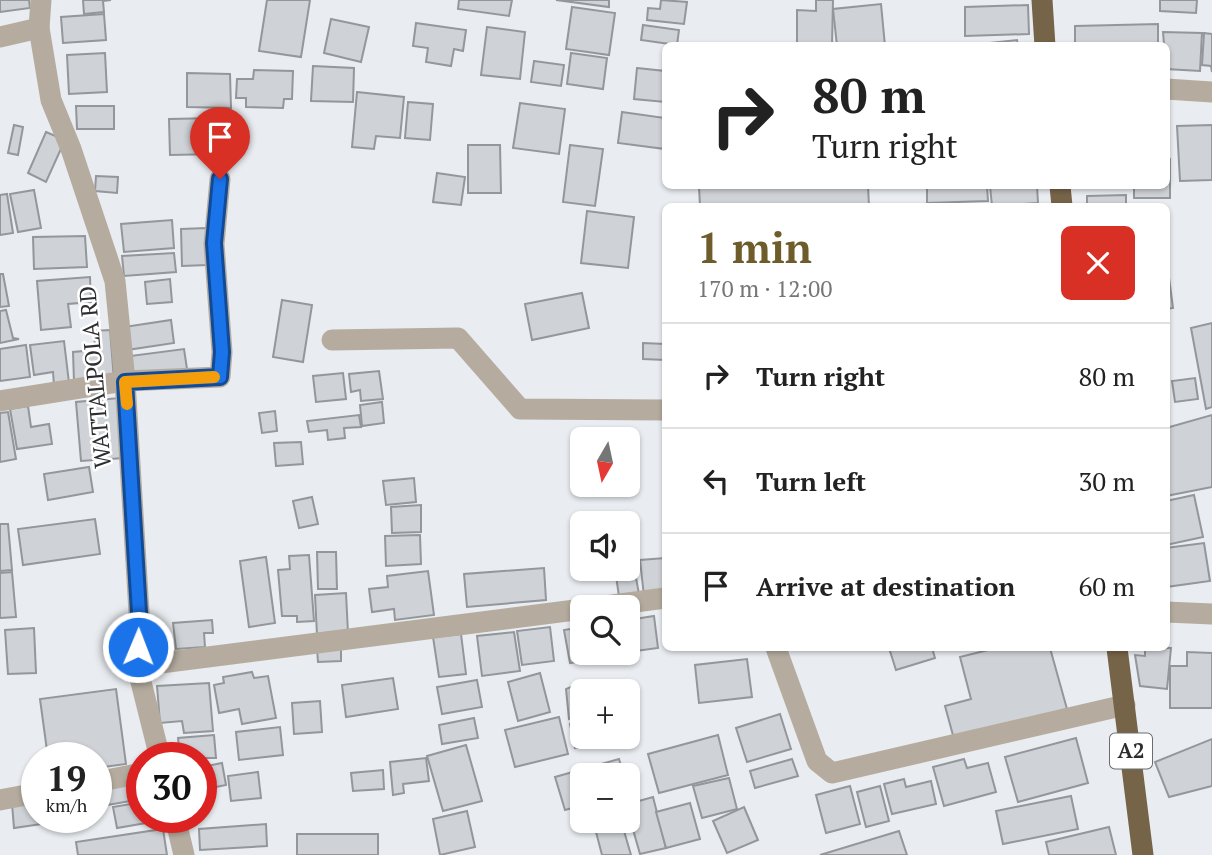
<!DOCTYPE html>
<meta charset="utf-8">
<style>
:root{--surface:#fff;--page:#f2f2f2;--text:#222;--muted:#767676;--line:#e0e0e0;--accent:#6e5c2a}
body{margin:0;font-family:"PT Serif",serif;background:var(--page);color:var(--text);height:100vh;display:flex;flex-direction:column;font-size:26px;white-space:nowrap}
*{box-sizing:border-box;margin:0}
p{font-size:23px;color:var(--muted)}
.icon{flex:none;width:38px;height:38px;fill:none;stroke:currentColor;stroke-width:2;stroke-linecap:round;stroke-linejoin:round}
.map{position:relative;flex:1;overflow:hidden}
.panel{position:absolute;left:662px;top:203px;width:508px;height:448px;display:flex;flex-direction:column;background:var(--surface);border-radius:10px;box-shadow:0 2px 5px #0004}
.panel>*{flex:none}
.banner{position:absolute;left:662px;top:42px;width:508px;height:147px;border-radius:10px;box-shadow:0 2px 5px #0004;background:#fff;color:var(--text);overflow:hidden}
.needle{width:46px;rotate:189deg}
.buttons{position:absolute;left:570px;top:427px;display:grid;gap:14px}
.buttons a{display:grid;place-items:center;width:70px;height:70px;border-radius:10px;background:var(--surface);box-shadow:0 2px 5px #0004;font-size:35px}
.speed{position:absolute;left:21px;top:742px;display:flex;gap:14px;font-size:35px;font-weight:700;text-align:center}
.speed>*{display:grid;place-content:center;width:91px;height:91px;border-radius:50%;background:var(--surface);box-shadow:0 2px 5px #0004;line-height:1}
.speed small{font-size:18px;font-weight:400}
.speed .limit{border:10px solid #d22;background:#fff;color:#111}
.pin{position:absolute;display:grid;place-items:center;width:60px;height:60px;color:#fff;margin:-72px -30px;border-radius:50% 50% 50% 0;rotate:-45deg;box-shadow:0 0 7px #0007}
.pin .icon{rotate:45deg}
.me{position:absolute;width:77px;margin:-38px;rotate:1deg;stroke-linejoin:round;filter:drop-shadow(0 0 5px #0008)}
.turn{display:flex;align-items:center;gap:24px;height:147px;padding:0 35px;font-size:32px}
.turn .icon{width:91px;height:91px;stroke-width:2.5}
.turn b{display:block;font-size:49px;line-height:60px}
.round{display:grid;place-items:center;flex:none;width:74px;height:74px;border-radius:10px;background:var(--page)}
.head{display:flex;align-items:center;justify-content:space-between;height:119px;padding:0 35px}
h1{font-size:42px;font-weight:700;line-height:52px;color:var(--accent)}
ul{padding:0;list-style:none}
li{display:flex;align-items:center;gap:21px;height:105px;padding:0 35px;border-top:2px solid var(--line)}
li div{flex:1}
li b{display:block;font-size:26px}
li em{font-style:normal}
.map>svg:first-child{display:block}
.building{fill:#cfd2d6;stroke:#93969a;stroke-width:2}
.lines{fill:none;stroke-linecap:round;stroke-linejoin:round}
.minor{stroke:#b5ac9f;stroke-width:21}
.highway{stroke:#766448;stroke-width:21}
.route-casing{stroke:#114b97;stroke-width:18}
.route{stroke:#1a73e8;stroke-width:12}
.slow{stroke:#f59e0b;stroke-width:12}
.labels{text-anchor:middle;stroke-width:5;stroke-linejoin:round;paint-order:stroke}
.shield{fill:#fff;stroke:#6b6c6d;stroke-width:2}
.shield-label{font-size:21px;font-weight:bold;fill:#2c2d2f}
.street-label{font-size:23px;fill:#2c2d2f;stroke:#fff}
</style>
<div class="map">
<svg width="1212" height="855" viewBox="0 0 1212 855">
<rect width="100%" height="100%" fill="#e9ecf0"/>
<!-- building -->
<g class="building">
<polygon points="0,0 29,0 30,8 0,12"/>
<polygon points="83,0 111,0 103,1 104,12 84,14"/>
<polygon points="267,0 310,0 301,57 259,51"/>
<polygon points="459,0 512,0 509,16 458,9"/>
<polygon points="556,0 609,0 609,7"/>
<polygon points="661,0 687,2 684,24 647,20 648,8 660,9"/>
<polygon points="816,0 833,0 832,46 797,46 797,10 816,11"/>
<polygon points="1160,0 1197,0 1196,13 1160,11"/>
<polygon points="881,4 885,46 837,46 833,9"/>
<polygon points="1028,5 1029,34 965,36 965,7"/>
<polygon points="572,7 615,13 609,55 566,49"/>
<polygon points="104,14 106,40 63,43 61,17"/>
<polygon points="331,19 369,27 361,62 324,53"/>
<polygon points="416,23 466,30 463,51 454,49 451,66 426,62 428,48 413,46"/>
<polygon points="1158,24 1158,46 1075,46 1075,26"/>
<polygon points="643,25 679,30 677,45 641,40"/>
<polygon points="487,27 525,32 520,79 481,75"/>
<polygon points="1163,32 1202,33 1200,71 1166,69"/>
<polygon points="1204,33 1212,34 1212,72 1211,66 1202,65"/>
<polygon points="1017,40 1018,46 961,46"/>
<polygon points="105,53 107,92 69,94 67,55"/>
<polygon points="571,53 607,58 603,89 567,84"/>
<polygon points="534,61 564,65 561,86 531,82"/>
<polygon points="313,66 354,68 353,102 311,101"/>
<polygon points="637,68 665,71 665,102 634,99"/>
<polygon points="254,70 293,71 292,99 284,99 283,108 246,107 246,98 236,98 237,79 253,79"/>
<polygon points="187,73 230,74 231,108 187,107"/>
<polygon points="357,92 404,97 400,138 376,136 374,149 352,147"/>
<polygon points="408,102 433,104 430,140 405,138"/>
<polygon points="520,103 565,109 559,154 513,148"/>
<polygon points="76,106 114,106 114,129 77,129"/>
<polygon points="622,112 665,118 665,149 618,143"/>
<polygon points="217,118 218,154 170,155 169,119"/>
<polygon points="14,125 23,127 18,155 8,153"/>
<polygon points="1212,125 1212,180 1180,181 1177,126"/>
<polygon points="46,132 65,140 46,182 28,173"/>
<polygon points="468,145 500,145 501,193 468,193"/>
<polygon points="570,145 603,149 595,206 563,202"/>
<polygon points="1166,159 1170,159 1170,198 1134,198 1134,188 1105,188 1105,186 1166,186"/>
<polygon points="437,173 465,177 461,205 433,202"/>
<polygon points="96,176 118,177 117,193 95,191"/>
<polygon points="699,186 868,186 869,206 700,206"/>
<polygon points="927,186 987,186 988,201 927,203"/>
<polygon points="990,186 1037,186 1038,203 992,206"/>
<polygon points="34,190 41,228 18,232 10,194"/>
<polygon points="7,194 13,233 0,235 0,195"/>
<polygon points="1126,195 1126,206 1087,206 1087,196"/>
<polygon points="587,211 634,217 628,268 581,263"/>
<polygon points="172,220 174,248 124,252 121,224"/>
<polygon points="206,228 207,265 182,266 181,229"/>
<polygon points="85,236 87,267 34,269 33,237"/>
<polygon points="174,253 176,272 124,276 122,256"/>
<polygon points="1168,270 1173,308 1166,309 1166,271"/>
<polygon points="0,274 3,274 9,306 0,307"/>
<polygon points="90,277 91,302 68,304 71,327 41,330 37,281"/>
<polygon points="170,279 172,302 147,304 145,282"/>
<polygon points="582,293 589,328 532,340 525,304"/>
<polygon points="282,300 312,305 303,362 273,357"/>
<polygon points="6,310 13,338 19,339 0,343 0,311"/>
<polygon points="171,320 174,343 127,350 124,327"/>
<polygon points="1212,323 1212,407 1206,409 1191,328"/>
<polygon points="110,330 114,380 74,382 73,352 95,350 94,331"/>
<polygon points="64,341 69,383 54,385 53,372 34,375 30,345"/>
<polygon points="643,343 665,344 665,360 643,359"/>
<polygon points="26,345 30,377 0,381 0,349"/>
<polygon points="184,349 187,369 133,376 130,356"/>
<polygon points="379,371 383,399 361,401 360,390 351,392 349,374"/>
<polygon points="343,373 346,399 316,402 313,376"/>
<polygon points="1195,378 1198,399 1175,402 1172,381"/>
<polygon points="119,398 124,458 81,461 76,402"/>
<polygon points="382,402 384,423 362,426 360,405"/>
<polygon points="28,406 31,427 49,424 52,444 17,449 10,409"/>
<polygon points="275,411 277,431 262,433 259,413"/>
<polygon points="8,412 16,459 0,462 0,413"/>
<polygon points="359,415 361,427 344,428 345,438 328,440 327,430 309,432 307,421"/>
<polygon points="1212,415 1212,487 1166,496 1166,428"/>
<polygon points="301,442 303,464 276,466 274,443"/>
<polygon points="89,467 93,492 48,500 44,474"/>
<polygon points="414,478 416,502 386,505 383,481"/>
<polygon points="1194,495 1203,537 1166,545 1166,501"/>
<polygon points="312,497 318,524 299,528 293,501"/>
<polygon points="421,505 421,532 392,533 391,507"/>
<polygon points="95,519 100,554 23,565 18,529"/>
<polygon points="0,524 8,524 12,570 0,571"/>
<polygon points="420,535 421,564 386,566 385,536"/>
<polygon points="1204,543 1210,581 1166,587 1166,548"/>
<polygon points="317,552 336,552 337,589 318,589"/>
<polygon points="309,555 314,621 297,622 297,616 282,616 278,570 290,569 289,556"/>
<polygon points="266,557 275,623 249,627 240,561"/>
<polygon points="665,558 665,596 645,605 640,560"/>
<polygon points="544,568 546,600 467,607 464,574"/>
<polygon points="428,571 434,615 395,620 394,609 372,612 369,589 388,587 387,576"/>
<polygon points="12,572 16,617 0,618 0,573"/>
<polygon points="635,572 640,600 620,603 616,576"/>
<polygon points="346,593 348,633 317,635 315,595"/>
<polygon points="654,616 658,648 628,652 628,620"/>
<polygon points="212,620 213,633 204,633 205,647 176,649 173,623"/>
<polygon points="550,627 554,661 522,665 517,631"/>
<polygon points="583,627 583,653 613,653 614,656 570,663 564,630"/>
<polygon points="34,628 36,673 8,674 5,630"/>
<polygon points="514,632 520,671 482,676 477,636"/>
<polygon points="461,634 466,674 439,677 433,637"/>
<polygon points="889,648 932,648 935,658 896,670"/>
<polygon points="996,648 1050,648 1067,709 954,739 945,706 971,699 960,657"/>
<polygon points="1145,648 1171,648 1167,689 1140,686 1135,655 1145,656"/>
<polygon points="317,649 341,649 341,661 318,662"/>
<polygon points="1187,652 1212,653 1212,708 1170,708 1170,666 1187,666"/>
<polygon points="747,659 752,697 699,703 695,665"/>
<polygon points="252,672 254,678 268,676 276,718 242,724 239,709 219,713 214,685 224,683 223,677"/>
<polygon points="540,673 550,712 518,721 508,682"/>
<polygon points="393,678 398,709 346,717 342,685"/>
<polygon points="477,680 482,707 442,714 437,687"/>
<polygon points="582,682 585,691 583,691 583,714 569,719 566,689"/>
<polygon points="209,683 213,731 184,733 182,721 160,723 157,686"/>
<polygon points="116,689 126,764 96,768 96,758 48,758 40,699"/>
<polygon points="320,701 322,732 294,734 292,703"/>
<polygon points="780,714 791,749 747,762 736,728"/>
<polygon points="559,717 568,754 515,767 505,730"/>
<polygon points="474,718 478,738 442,744 439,725"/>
<polygon points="583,722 583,737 624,737 575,748 570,724"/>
<polygon points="280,727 283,755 239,760 236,732"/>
<polygon points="214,735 216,758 180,758 178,738"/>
<polygon points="718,735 728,775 659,793 648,754"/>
<polygon points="1076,738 1088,783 1018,802 1005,757"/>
<polygon points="1212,739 1212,786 1169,797 1155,762"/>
<polygon points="466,745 482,801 443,811 427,756"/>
<polygon points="426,758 429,781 403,784 404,793 393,795 390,762"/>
<polygon points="619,759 624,775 583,775 583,805 565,810 555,777"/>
<polygon points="792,759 798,776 755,788 750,771"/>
<polygon points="964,759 967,768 988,763 996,792 944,806 933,767"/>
<polygon points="222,763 226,785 201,790 201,767"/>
<polygon points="383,770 384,789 353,791 351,773"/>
<polygon points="258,772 261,798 231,801 228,776"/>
<polygon points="142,775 142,799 96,807 96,784"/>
<polygon points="729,778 737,809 702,818 693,786"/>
<polygon points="904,779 906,787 931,781 936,804 892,814 884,784"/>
<polygon points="850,786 860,824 826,833 816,795"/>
<polygon points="880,786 889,821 866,827 857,792"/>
<polygon points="1071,796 1078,829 1003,844 996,811"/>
<polygon points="653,797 666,848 640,854 628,812 628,804"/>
<polygon points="37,801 37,817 61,817 62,821 14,828 12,804"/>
<polygon points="142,802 142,817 157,817 158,821 117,828 113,807"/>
<polygon points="690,803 700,839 666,848 656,812"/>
<polygon points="744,807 758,840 727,853 713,821"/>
<polygon points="467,811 475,847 440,855 433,819"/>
<polygon points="266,824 267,846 200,850 199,829"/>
<polygon points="622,824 631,855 602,855 596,832"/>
<polygon points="1109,827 1116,855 1049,855 1046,842"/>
<polygon points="163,829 167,855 78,855 76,842"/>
<polygon points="899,831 907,855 820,855"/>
<rect x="297" y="834" width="81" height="21"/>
</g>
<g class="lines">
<!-- minor -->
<g class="minor">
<polyline points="41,0 39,28 51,100 71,149 115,281 125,381 140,629 137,666 160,758"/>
<polyline points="0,37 39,28"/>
<polyline points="1166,89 1212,92"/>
<polyline points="332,340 458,338 520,409 665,410"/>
<polyline points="0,401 125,381 220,377 222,352 214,244 220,179"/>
<polyline points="598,607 665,598"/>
<polyline points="1166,612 1212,614"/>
<polyline points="776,648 817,761 832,773 1125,705"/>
<polyline points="137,666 583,609"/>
<polyline points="96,782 142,773"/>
<polyline points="0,800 37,793"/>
<polyline points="175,817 184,855"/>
</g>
<!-- highway -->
<g class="highway">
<polyline points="1042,0 1045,46"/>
<polyline points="1060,186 1062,206"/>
<polyline points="1117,648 1143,855"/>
</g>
</g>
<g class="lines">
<!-- route casing -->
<g class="route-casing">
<polyline id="route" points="138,647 140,629 125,382 220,377 222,352 214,243 220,179"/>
</g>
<!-- route -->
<use href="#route" class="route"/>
<!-- slow -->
<polyline class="slow" points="127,404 125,382 214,377"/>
</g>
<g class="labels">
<!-- shield labels -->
<rect class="shield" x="1110" y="733.5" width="42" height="35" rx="5"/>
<g class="shield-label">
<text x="1131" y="758">A2</text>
</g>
<!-- street labels -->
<g class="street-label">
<text transform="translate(95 377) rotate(-95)" y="8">WATTALPOLA RD</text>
</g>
</g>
</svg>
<div class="buttons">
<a><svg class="needle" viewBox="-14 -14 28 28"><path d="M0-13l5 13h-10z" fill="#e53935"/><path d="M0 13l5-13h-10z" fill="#767676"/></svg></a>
<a><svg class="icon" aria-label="sound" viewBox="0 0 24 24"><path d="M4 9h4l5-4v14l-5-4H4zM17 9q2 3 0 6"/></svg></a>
<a><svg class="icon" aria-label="search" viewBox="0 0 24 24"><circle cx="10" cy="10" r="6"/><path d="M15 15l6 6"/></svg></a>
<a>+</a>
<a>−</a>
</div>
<div class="speed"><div>19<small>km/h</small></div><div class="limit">30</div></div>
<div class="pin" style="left:220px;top:179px;background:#d93025"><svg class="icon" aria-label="arrive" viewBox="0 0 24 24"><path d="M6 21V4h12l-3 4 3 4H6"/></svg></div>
<svg class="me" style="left:138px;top:647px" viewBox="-20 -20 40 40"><circle r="17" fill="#1a73e8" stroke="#fff" stroke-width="3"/><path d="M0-11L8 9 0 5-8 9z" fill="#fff"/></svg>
<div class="banner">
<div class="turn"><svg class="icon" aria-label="right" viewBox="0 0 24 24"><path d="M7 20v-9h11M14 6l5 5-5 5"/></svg><div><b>80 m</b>Turn right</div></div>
</div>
<section class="panel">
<div class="head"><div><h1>1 min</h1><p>170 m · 12:00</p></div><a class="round" style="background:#d93025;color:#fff"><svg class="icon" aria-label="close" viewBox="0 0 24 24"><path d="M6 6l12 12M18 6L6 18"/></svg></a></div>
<ul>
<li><svg class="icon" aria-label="right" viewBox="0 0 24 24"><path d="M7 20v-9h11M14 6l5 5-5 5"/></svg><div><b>Turn right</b></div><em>80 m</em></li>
<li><svg class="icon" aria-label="left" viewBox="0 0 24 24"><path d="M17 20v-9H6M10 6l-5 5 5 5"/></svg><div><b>Turn left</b></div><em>30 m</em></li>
<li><svg class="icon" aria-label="arrive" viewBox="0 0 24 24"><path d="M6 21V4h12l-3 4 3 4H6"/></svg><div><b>Arrive at destination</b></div><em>60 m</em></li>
</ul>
</section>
</div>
